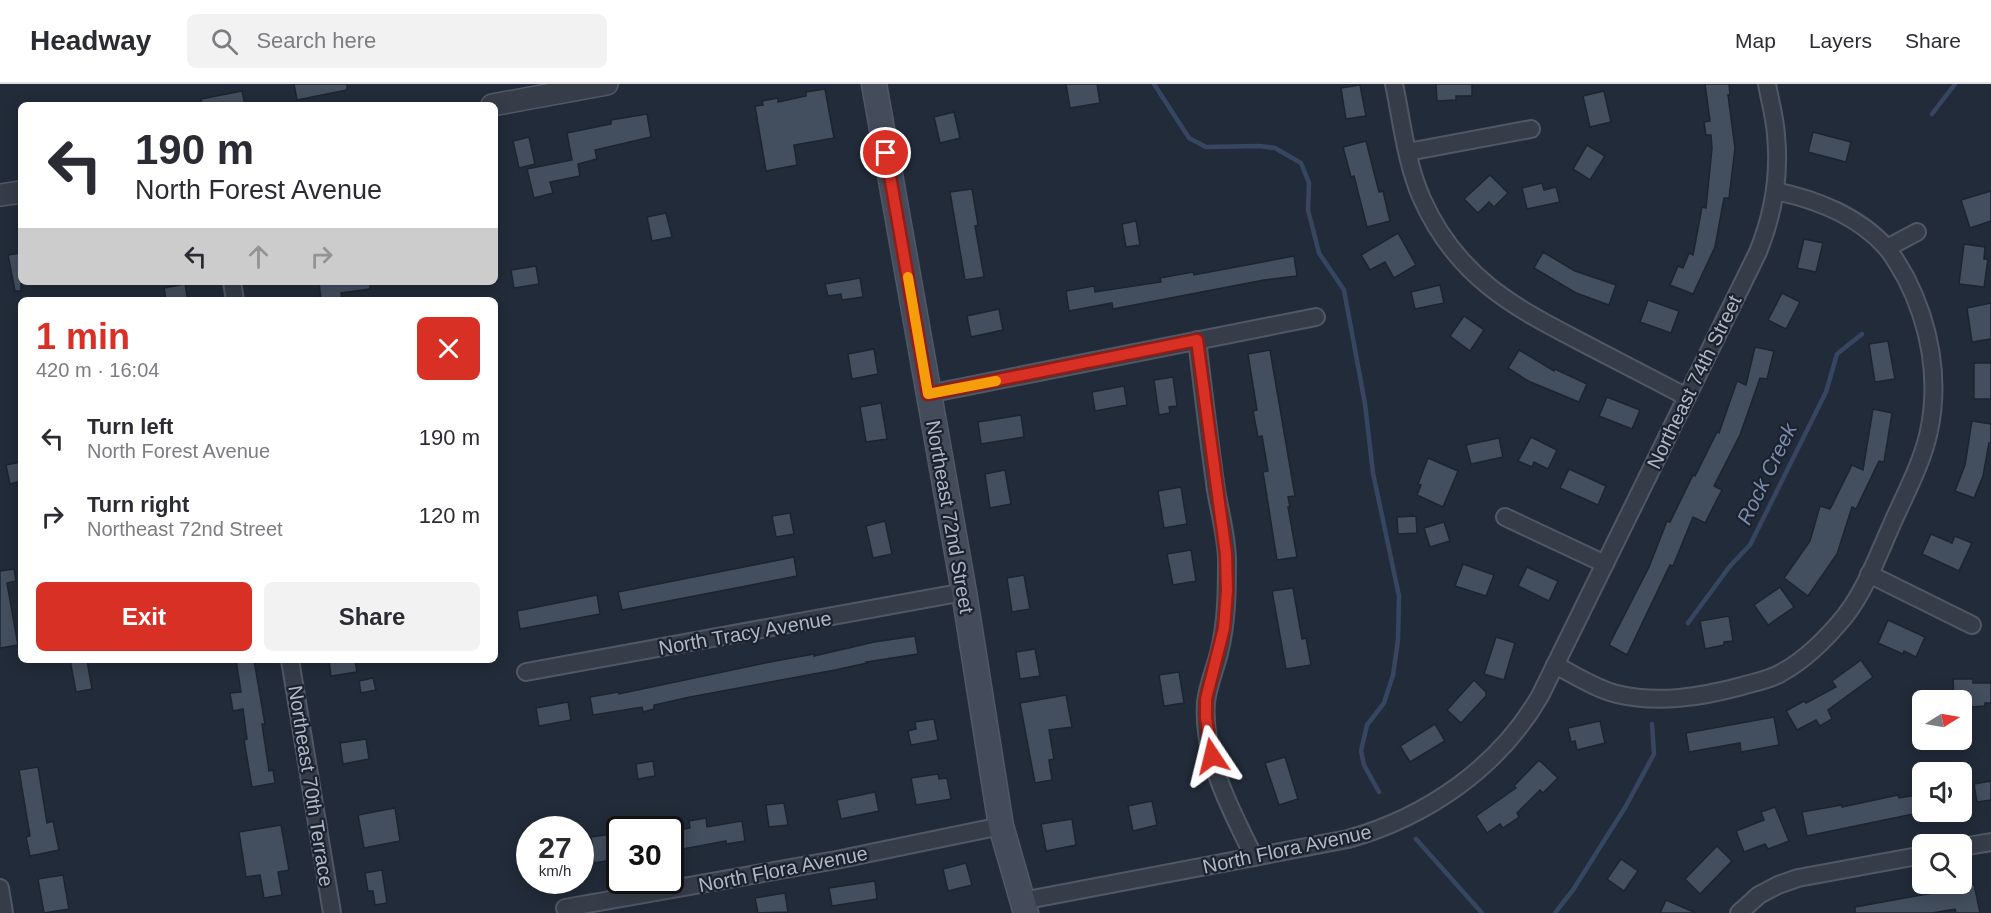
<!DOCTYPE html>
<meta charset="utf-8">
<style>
:root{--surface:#fff;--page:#f2f2f3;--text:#2b2b33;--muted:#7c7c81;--line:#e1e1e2;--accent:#d93025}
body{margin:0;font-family:Arial,sans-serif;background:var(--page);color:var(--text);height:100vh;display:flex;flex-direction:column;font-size:22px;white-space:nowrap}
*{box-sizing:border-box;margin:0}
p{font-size:20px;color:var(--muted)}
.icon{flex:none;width:33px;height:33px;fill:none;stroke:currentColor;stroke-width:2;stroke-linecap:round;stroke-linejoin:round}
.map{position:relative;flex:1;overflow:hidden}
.side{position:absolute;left:18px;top:213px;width:480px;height:366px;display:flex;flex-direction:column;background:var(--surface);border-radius:9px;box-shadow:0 3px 15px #0003}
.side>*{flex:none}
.banner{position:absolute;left:18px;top:18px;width:480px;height:183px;border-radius:9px;box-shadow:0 3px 15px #0003;background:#fff;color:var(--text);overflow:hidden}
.needle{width:39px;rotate:79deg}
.tools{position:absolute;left:1912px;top:606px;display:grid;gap:12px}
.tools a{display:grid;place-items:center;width:60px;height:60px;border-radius:9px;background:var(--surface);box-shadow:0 3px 15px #0003;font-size:30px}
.speed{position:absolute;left:516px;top:732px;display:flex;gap:12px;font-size:30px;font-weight:700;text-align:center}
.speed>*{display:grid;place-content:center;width:78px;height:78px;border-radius:50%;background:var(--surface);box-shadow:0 3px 15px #0003;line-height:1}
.speed small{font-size:15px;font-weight:400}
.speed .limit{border:3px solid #111;border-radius:9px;background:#fff;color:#111}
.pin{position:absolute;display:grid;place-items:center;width:51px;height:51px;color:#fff;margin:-26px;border:3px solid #fff;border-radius:50%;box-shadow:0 2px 6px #0007}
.me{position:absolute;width:66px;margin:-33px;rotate:350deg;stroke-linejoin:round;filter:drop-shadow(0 0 4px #0008)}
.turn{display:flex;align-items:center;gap:21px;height:126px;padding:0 18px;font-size:27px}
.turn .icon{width:78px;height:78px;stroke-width:2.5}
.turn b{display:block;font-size:42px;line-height:51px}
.lanes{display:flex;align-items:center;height:57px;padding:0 18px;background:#0003;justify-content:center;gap:30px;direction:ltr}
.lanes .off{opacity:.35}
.round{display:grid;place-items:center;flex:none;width:63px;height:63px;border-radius:9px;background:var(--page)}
.overview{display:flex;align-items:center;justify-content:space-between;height:102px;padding:0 18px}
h1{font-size:36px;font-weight:600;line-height:45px;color:var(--accent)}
.primary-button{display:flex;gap:12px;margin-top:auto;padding:12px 18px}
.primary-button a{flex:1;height:69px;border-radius:9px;background:var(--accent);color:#fff;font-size:24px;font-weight:600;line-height:69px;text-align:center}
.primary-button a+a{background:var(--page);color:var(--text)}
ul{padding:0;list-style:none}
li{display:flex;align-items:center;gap:18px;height:78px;padding:0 18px}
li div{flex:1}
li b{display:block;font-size:22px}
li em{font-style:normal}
header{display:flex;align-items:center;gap:36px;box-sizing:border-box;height:84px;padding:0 30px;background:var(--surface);border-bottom:2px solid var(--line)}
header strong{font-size:28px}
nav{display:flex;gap:33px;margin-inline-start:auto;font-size:21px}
.search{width:420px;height:54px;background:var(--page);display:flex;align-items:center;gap:15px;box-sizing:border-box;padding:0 21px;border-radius:9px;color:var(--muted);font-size:22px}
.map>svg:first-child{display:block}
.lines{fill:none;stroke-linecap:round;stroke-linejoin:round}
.stream{stroke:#364660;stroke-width:4.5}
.building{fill:#434e5e;stroke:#1d2430;stroke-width:1.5}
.minor-casing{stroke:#515864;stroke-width:20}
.tertiary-casing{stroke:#515864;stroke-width:24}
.secondary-casing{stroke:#515864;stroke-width:27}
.minor{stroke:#363d49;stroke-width:16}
.tertiary{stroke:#363d49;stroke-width:21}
.secondary{stroke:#444c5c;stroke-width:24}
.route-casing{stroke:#8d1f18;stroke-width:15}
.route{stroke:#d93025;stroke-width:10}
.slow{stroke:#f59e0b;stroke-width:10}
.labels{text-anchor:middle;stroke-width:4.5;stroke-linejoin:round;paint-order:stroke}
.street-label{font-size:20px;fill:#b1b8c5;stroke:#1b222e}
.water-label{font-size:21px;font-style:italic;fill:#798dad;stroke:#1b222e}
</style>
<header>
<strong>Headway</strong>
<div class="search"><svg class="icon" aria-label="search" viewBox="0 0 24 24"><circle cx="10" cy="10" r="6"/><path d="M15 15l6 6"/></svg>Search here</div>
<nav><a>Map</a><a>Layers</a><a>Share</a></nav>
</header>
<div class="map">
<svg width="1991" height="829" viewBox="0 0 1991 829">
<rect width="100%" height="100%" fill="#222b39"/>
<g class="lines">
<!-- stream -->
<g class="stream">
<polyline points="1154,0 1189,54 1206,63 1259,62 1275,64 1301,79 1309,99 1308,126 1319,169 1344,206 1365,320 1373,389 1399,512 1398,556 1393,591 1384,619 1367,641 1361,667 1364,681 1379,708"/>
<polyline points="1932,30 1955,0"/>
<polyline points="1688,539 1730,482 1750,461 1826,308 1837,270 1862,250"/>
<polyline points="1416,755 1482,829"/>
<polyline points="1555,829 1573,806 1626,722 1654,670 1652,640"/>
</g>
</g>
<!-- building -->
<g class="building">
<polygon points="294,0 347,0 347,6 297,16"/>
<polygon points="1066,0 1097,0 1100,19 1070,24"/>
<polygon points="1436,0 1472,0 1472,12 1456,12 1456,16 1437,17"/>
<polygon points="1705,0 1729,0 1730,11 1728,11 1735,64 1729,114 1724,114 1715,163 1693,210 1670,201 1678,182 1683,184 1689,169 1693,171 1702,123 1706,124 1712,64 1711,51 1706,51 1704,38 1710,37"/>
<polygon points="1360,1 1366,32 1346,35 1341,4"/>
<polygon points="825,5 834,54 794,61 797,81 766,87 755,22 763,21 762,17 778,14 778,18 806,12 806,8"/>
<polygon points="242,7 245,21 202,21 201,15"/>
<polygon points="1604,7 1611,38 1590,43 1583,12"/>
<polygon points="954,28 960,54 940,59 934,33"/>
<polygon points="647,30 651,53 595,66 597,75 578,80 580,92 550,98 553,109 534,114 527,85 572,76 567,49 611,40 611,36"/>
<polygon points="1813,48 1851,58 1846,78 1808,68"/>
<polygon points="529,53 535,80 519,84 513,57"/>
<polygon points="1366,57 1379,108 1383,107 1390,137 1367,143 1354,92 1351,93 1343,63"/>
<polygon points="1587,61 1605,72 1590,96 1573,85"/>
<polygon points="1490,91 1508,109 1494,123 1489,118 1478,129 1464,115"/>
<polygon points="1542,99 1544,106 1556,103 1560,118 1527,125 1522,104"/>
<polygon points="972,105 978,141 975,142 984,193 965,196 950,108"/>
<polygon points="1991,107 1991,137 1970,144 1961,116"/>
<polygon points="666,129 672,153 652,157 647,133"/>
<polygon points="1136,137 1140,161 1126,163 1122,140"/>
<polygon points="1398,149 1416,181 1394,194 1385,178 1370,186 1361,171"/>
<polygon points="1804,155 1823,159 1816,188 1797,184"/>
<polygon points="1964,160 1985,163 1984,175 1988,175 1984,203 1959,200"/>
<polygon points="1543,168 1575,187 1616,201 1609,221 1576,209 1534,184"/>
<polygon points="21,169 21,207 15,207 8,171"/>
<polygon points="1294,172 1297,192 1264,196 1113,225 1112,219 1069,227 1066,207 1094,202 1095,208 1161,198 1160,194 1193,188 1194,191"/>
<polygon points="536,182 539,200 514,204 511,186"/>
<polygon points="860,194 863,213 842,216 841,210 828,212 825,200"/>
<polygon points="319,198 370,198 370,205 341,209 342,215 321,216"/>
<polygon points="185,200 188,216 166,216 164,204"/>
<polygon points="1440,201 1444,219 1415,225 1411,208"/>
<polygon points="1782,209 1800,218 1786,245 1768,236"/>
<polygon points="1648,216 1679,227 1671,249 1640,238"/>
<polygon points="1991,219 1991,255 1972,258 1967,224"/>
<polygon points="999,225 1003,246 971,253 967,232"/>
<polygon points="1464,232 1484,246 1470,267 1450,252"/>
<polygon points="1888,257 1895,295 1875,298 1869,260"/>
<polygon points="1755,263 1774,267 1767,295 1760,294 1740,351 1714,402 1722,406 1705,439 1693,433 1673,482 1670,481 1627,571 1609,561 1649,483 1667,437 1670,438 1693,391 1695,392 1717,348 1719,349 1737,297 1746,301"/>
<polygon points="874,265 878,290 852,295 848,270"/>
<polygon points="1270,266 1295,412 1288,413 1290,423 1288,423 1297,473 1277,476 1263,388 1268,387 1262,352 1258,353 1253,327 1257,326 1248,270"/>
<polygon points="1519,266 1554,287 1555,285 1587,300 1579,318 1528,297 1508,284"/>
<rect x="1974" y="279" width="17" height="36"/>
<polygon points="1173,293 1177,322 1169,323 1170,329 1159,331 1154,296"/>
<polygon points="1124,302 1127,321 1095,327 1092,308"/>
<polygon points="1607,313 1640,326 1632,345 1599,332"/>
<polygon points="881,319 887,355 866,358 860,323"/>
<polygon points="1873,325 1892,329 1884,378 1879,377 1856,425 1852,423 1837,470 1808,512 1784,494 1810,457 1820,422 1830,425 1852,381 1863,386"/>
<polygon points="1021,331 1024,353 981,360 978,338"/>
<polygon points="1972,337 1991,340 1991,359 1989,359 1983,392 1974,414 1955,407 1965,381"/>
<polygon points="1531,353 1557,366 1548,385 1534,378 1532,383 1518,377"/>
<polygon points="1499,354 1503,373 1471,380 1466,361"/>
<polygon points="1428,374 1458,387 1443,423 1417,411 1421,401 1418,400"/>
<polygon points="21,378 21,397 10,400 6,381"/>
<polygon points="1569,385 1606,402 1598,421 1560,404"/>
<polygon points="1005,386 1011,420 990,424 985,390"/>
<polygon points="1181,403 1187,440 1164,444 1158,407"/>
<polygon points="790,429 794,450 776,453 772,432"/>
<polygon points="1416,432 1417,449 1398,450 1397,433"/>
<polygon points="885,437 892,470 873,474 866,442"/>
<polygon points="1444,438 1450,457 1430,463 1424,444"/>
<polygon points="1931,450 1952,459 1955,452 1972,459 1959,487 1922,470"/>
<polygon points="1191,466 1196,497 1173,501 1167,470"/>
<polygon points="794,473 797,492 622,526 618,508"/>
<polygon points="1463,480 1494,491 1486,512 1455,502"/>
<polygon points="1527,483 1558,497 1549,517 1518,502"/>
<polygon points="14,485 16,497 7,499 18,561 0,564 0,487"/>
<polygon points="1024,491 1030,525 1012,528 1007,494"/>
<polygon points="1780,503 1794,523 1768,541 1754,521"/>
<polygon points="1293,504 1302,555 1306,554 1311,581 1286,585 1272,507"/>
<polygon points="597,511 600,530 520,545 517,527"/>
<polygon points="1729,532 1733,557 1724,558 1724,561 1705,565 1700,537"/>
<polygon points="1888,536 1925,553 1916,573 1904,567 1903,570 1878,559"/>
<polygon points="915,552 918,570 866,578 867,579 835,586 690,613 654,621 654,625 643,628 642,623 593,631 590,613 618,608 619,610 770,578 814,570 814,572 874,558"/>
<polygon points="1496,553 1515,559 1504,596 1484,590"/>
<polygon points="1035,565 1040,592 1020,595 1016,568"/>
<polygon points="70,576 87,576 92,605 76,608"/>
<polygon points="236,576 254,576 265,640 262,640 269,687 273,686 275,699 252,703 244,656 247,655 243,625 233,627 230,609 241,608"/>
<polygon points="329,576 355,576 357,588 331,592"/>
<polygon points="1861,576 1873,593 1828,626 1832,635 1820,642 1816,636 1797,646 1786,627 1804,617 1806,619 1836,603 1832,597"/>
<polygon points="1179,588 1184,619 1164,622 1159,591"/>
<polygon points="373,594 376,606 361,609 359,597"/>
<polygon points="1953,595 1973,595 1973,599 1991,599 1991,619 1985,619 1985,622 1970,623 1970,618 1954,616"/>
<polygon points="1474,596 1486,608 1486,612 1461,639 1447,626"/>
<polygon points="1066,611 1072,643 1049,646 1054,675 1049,676 1052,696 1035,699 1020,619"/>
<polygon points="568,618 571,636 539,642 536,624"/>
<polygon points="1774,633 1779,661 1741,668 1740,659 1689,668 1686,649"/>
<polygon points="934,635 938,656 911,661 908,647 916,645 915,638"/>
<polygon points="1600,637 1605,659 1577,666 1575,657 1571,658 1568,644"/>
<polygon points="1435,640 1445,657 1410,678 1400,662"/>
<polygon points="366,655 369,675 343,680 340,659"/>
<polygon points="1285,673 1298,715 1279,721 1265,679"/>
<polygon points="1539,676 1558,694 1543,709 1540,706 1517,729 1519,733 1503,744 1500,740 1487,749 1476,732 1516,704 1514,702"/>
<polygon points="653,677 655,692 638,695 636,680"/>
<polygon points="38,683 47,739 53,737 59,766 30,772 26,753 30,752 19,686"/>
<polygon points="938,690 939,695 947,694 951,715 916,721 911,694"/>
<polygon points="1991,697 1991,716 1977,718 1974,700"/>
<polygon points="875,708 879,727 841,735 837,716"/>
<polygon points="1923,710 1923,728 1807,752 1802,728 1842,721 1842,723 1898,711 1899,714"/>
<polygon points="1152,717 1157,741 1133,747 1128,722"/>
<polygon points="784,719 788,741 769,743 766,721"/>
<polygon points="1775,723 1789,757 1768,765 1765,760 1744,768 1736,747 1764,736 1761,728"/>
<polygon points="395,724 400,757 364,764 358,731"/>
<polygon points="706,734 707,743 742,737 745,757 726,760 726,757 683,765 679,746 690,744 689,737"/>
<polygon points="1072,735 1076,761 1046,767 1041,740"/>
<polygon points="281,741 289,786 278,788 282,811 264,814 260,791 246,793 239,748"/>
<polygon points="612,750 617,775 594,779 590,760 592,760 591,753"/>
<polygon points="1717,762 1732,777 1700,810 1685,795"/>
<polygon points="1621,775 1638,787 1624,807 1607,795"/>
<polygon points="966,779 972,801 948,807 943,785"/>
<polygon points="382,786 387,819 375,821 373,807 368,807 365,789"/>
<polygon points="63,791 69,825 44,829 38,795"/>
<polygon points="875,797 877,815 832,822 829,804"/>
<polygon points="1974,800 1980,829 1956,829 1955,825 1932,829 1855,829 1855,823 1938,808"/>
<polygon points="785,809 788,828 758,829 755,814"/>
<polygon points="1666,816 1696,829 1660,829"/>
</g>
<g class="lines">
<!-- minor casing -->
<g class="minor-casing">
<g id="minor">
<path d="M1394,0C1402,38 1406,79 1422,115C1457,193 1513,223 1585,260C1619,278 1653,295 1687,313"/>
<polyline points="1408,68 1531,45"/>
<polyline points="1887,164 1917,148"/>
<polyline points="232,198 235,216"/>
<path d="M1197,256C1203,306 1209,356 1216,406C1220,429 1226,451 1227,474C1227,505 1227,538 1219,569C1215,585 1208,601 1206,618C1202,673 1230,724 1254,773"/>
<polyline points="928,310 1316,233"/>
<polyline points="1505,433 1605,480"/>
<polyline points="1869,490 1972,541"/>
<polyline points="290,576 332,829"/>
<path d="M1555,581C1575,591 1596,605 1617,610C1658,620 1701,613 1742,602C1755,598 1769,596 1781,589C1805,576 1827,554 1845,532C1866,505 1878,471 1892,440C1905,410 1922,380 1929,347C1940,295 1930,241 1906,194C1900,184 1894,172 1886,163C1858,132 1815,115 1775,107"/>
<polyline points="526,588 964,508"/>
<polyline points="1962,763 1991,758"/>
<polyline points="0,804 4,829"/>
<path d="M1022,817L1348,755C1427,733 1499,683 1540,612L1758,168C1773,131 1780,91 1776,51C1775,34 1770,17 1767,0"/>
<polyline points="565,824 836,776 1001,742"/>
<polyline points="1739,829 1759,811 1778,801 1798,794 1923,771"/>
</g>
</g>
<!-- tertiary casing -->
<g class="tertiary-casing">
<g id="tertiary">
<polyline points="492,21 607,0"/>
<polyline points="0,111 21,108"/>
</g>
</g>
<!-- secondary casing -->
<g class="secondary-casing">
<polyline id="secondary" points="874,0 964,508 1001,742 1026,829"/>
</g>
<!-- minor -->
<use href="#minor" class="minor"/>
<!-- tertiary -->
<use href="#tertiary" class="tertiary"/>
<!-- secondary -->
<use href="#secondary" class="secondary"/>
</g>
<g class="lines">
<!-- route casing -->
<g class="route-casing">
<polyline id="route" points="886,69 928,310 1197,256 1226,470 1227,507 1224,544 1206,615 1206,634 1212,672"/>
</g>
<!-- route -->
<use href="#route" class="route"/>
<!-- slow -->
<polyline class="slow" points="908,193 928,310 996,297"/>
</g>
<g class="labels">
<!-- street labels -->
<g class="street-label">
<text transform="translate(1694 298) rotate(-64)" y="7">Northeast 74th Street</text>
<text transform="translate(950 433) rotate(80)" y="7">Northeast 72nd Street</text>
<text transform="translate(745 549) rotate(-10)" y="7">North Tracy Avenue</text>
<text transform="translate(311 702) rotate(81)" y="7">Northeast 70th Terrace</text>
<text transform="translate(1287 765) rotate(-12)" y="7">North Flora Avenue</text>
<text transform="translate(783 785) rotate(-11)" y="7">North Flora Avenue</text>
</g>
<!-- water labels -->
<g class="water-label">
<text transform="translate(1767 390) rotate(-64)" y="7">Rock Creek</text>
</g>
</g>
</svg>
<div class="tools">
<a><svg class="needle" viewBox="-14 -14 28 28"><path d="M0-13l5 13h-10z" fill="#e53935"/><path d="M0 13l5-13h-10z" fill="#7c7c81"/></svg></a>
<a><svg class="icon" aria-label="sound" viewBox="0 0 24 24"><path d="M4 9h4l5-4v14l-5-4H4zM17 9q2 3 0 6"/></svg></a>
<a><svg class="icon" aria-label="search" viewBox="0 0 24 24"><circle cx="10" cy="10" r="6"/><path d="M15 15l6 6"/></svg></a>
</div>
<div class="speed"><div>27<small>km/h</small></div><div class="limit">30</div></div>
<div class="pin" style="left:886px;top:69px;background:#d93025"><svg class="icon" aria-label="arrive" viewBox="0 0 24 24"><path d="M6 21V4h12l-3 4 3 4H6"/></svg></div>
<svg class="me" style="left:1212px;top:672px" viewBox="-20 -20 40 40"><path d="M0-17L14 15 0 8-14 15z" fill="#d93025" stroke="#fff" stroke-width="4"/></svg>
<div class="banner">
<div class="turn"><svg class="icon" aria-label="left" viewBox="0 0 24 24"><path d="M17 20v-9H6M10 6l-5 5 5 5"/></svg><div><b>190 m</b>North Forest Avenue</div></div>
<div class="lanes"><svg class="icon" aria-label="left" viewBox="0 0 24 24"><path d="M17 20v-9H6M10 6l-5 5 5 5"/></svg><svg class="icon off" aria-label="ahead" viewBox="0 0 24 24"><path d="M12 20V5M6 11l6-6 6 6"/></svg><svg class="icon off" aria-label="right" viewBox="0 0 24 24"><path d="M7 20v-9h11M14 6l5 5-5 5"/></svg></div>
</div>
<section class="side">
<div class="overview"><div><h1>1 min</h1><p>420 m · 16:04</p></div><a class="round" style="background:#d93025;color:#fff"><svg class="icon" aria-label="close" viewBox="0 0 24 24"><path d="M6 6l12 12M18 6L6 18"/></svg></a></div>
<ul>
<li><svg class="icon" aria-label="left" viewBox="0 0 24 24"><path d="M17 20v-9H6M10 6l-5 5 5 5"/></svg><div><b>Turn left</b><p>North Forest Avenue</p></div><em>190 m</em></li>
<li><svg class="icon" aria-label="right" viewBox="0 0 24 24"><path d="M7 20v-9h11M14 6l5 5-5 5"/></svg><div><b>Turn right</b><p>Northeast 72nd Street</p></div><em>120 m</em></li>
</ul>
<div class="primary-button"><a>Exit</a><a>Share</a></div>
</section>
</div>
